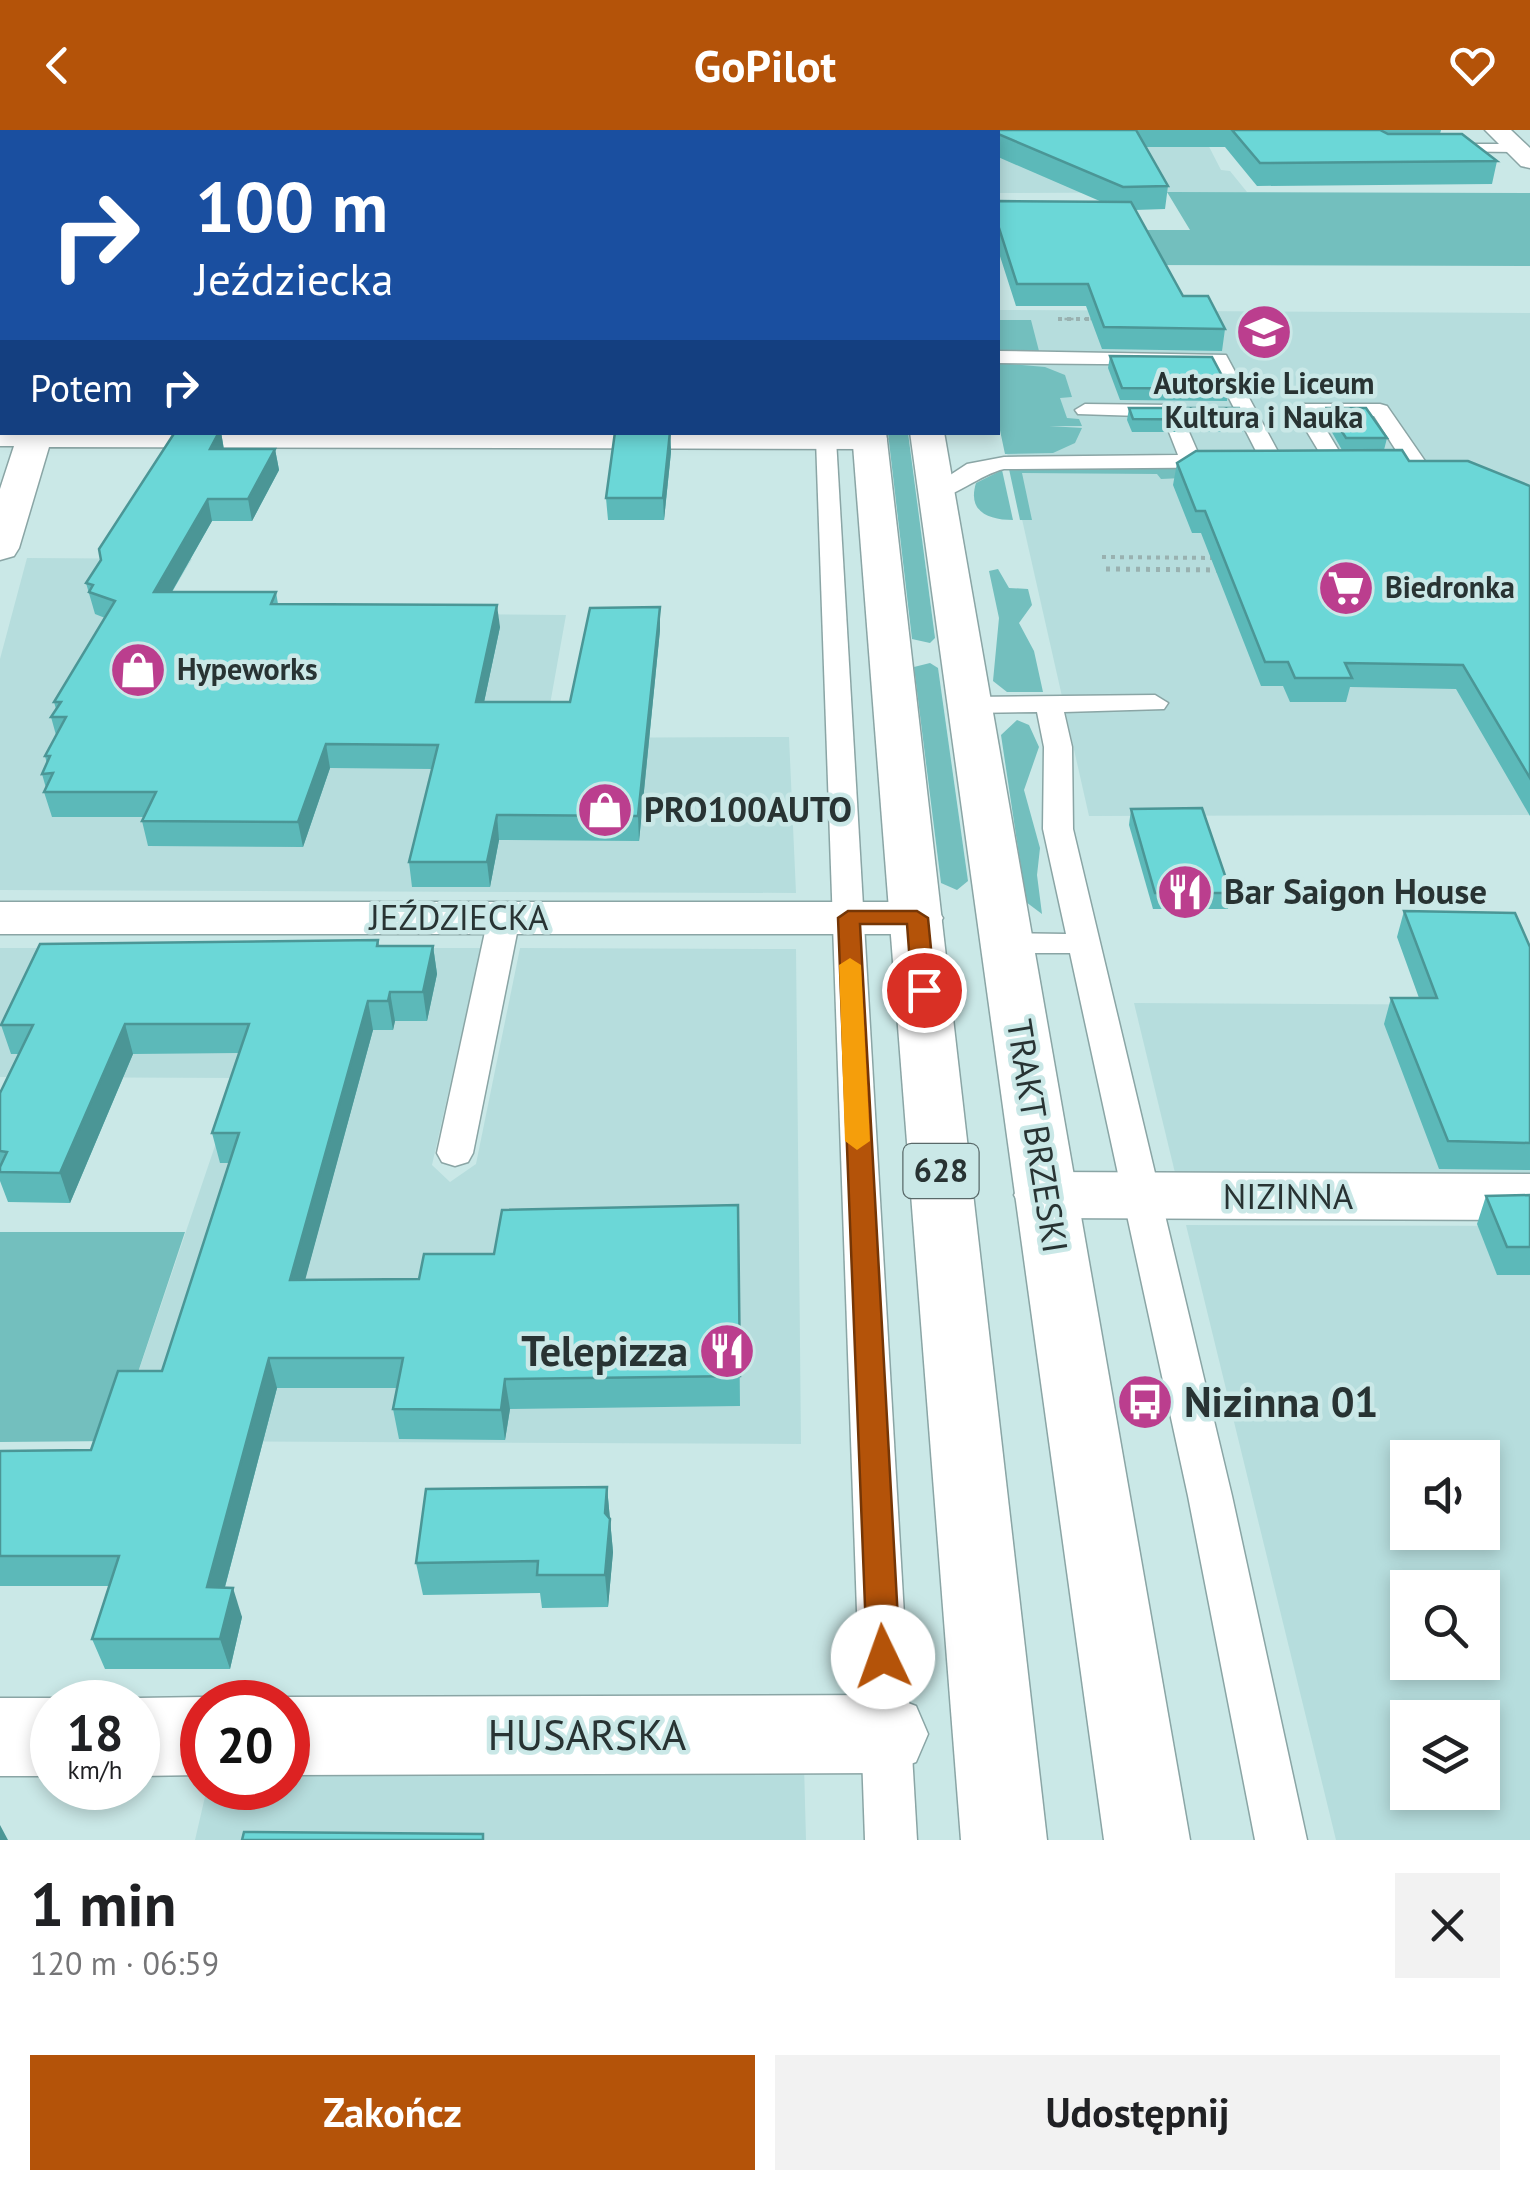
<!DOCTYPE html>
<html lang="pl">
<meta charset="utf-8">
<style>
:root{--surface:#fff;--page:#f2f2f2;--text:#202124;--muted:#757577;--accent:#b45309}
body{margin:0;font-family:"PT Sans",sans-serif;background:var(--page);color:var(--text);height:100vh;display:flex;flex-direction:column;font-size:38px;white-space:nowrap}
*{box-sizing:border-box;margin:0}
p{font-size:32px;color:var(--muted)}
.icon{flex:none;width:55px;height:55px;fill:none;stroke:currentColor;stroke-width:2;stroke-linecap:round;stroke-linejoin:round}
.map{position:relative;height:1710px;overflow:hidden}
.side{display:flex;flex-direction:column;background:var(--surface);flex:1}
.side>*{flex:none}
.guide{position:absolute;left:0px;top:0px;width:1000px;height:305px;box-shadow:0 5px 15px #0003;background:#1a4fa0;color:#fff;overflow:hidden}
.buttons{position:absolute;left:1390px;top:1310px;display:grid;gap:20px}
.buttons a{display:grid;place-items:center;width:110px;height:110px;border-radius:0px;background:var(--surface);box-shadow:0 5px 15px #0003;font-size:50px}
.speed{position:absolute;left:30px;top:1550px;display:flex;gap:20px;font-size:50px;font-weight:700;text-align:center}
.speed>*{display:grid;place-content:center;width:130px;height:130px;border-radius:50%;background:var(--surface);box-shadow:0 5px 15px #0003;line-height:1}
.speed small{font-size:25px;font-weight:400}
.speed .limit{border:15px solid #d22;background:#fff;color:#111}
.pin{position:absolute;display:grid;place-items:center;width:85px;height:85px;color:#fff;margin:-42px;border:5px solid #fff;border-radius:50%;box-shadow:0 2px 10px #0007}
.me{position:absolute;width:110px;margin:-55px;rotate:357deg;stroke-linejoin:round;filter:drop-shadow(0 0 8px #0008)}
.turn{display:flex;align-items:center;gap:35px;height:210px;padding:0 30px;font-size:45px}
.turn .icon{width:130px;height:130px;stroke-width:2.5}
.turn b{display:block;font-size:70px;line-height:85px}
.then{display:flex;align-items:center;height:95px;padding:0 30px;background:#0003;gap:20px;font-size:38px}
.round{display:grid;place-items:center;flex:none;width:105px;height:105px;border-radius:0px;background:var(--page)}
.headline{display:flex;align-items:center;justify-content:space-between;height:170px;padding:0 30px}
h1{font-size:60px;font-weight:700;line-height:75px}
.primary-button{display:flex;gap:20px;margin-top:auto;padding:20px 30px}
.primary-button a{flex:1;height:115px;border-radius:0px;background:var(--accent);color:#fff;font-size:40px;font-weight:700;line-height:115px;text-align:center}
.primary-button a+a{background:var(--page);color:var(--text)}
header{display:flex;justify-content:space-between;align-items:center;height:130px;padding:0 30px;background:var(--accent);color:#fff;font-size:45px;font-weight:700}
.map>svg:first-child{display:block}
.built{fill:#b6dddd;fill-rule:evenodd}
.green{fill:#73bfbe}
.lines{fill:none;stroke-linecap:round;stroke-linejoin:round}
.service-casing{stroke:#8aa5a5;stroke-width:3}
.minor-casing{stroke:#8aa5a5;stroke-width:3}
.primary-casing{stroke:#8aa5a5;stroke-width:3}
.path-far2{stroke:#99b1b0;stroke-width:2.5;stroke-dasharray:2.5 4;stroke-linecap:butt}
.path-far1{stroke:#99b1b0;stroke-width:4;stroke-dasharray:4 5;stroke-linecap:butt}
.path{stroke:#99b1b0;stroke-width:5;stroke-dasharray:4 6;stroke-linecap:butt}
.service{fill:#fff;fill-rule:evenodd}
.minor{fill:#fff;fill-rule:evenodd}
.primary{fill:#fff;fill-rule:evenodd}
.wall{fill:#5cb9b9}
.shaded-wall{fill:#4b9696}
.building{fill:#6bd7d7;stroke:#4b9696;stroke-width:2.5}
.route{fill:#b45309;stroke:#753606;stroke-width:2.5}
.slow{fill:#f59e0b}
.labels{text-anchor:middle;stroke-width:9;stroke-linejoin:round;paint-order:stroke}
.far-poi-label{font-size:30px;font-weight:bold;fill:#283333;stroke:#cae8e7;text-anchor:start}
.shield{fill:#cae8e7;stroke:#596969;stroke-width:2.5}
.shield-label{font-size:32px;font-weight:bold;fill:#283333}
.poi-label{font-size:35px;font-weight:bold;fill:#283333;stroke:#cae8e7;text-anchor:start}
.street-label{font-size:35px;fill:#283333;stroke:#cae8e7}
.near-poi-label{font-size:42px;font-weight:bold;fill:#283333;stroke:#cae8e7;text-anchor:end}
.near-street-label{font-size:42px;fill:#283333;stroke:#cae8e7}
</style>
<header><svg class="icon" aria-label="back" viewBox="0 0 24 24"><path d="M15 5l-7 7 7 7"/></svg>GoPilot<svg class="icon" aria-label="heart" viewBox="0 0 24 24"><path d="M12 20l-8-8c-3-5 5-10 8-4 3-6 11-1 8 4z"/></svg></header>
<div class="map">
<svg width="1530" height="1710" viewBox="0 0 1530 1710">
<rect width="100%" height="100%" fill="#cae8e7"/>
<!-- built -->
<g class="built">
<polygon points="929,0 1201,1 1221,40 1230,41 1247,62 998,63 998,2"/>
<polygon points="998,180 1530,183 1530,685 1089,686 998,283"/>
<polygon points="27,428 192,429 160,482 566,485 544,608 789,607 796,763 0,760 0,529"/>
<polygon points="0,818 481,818 432,1035 450,1052 476,1034 520,818 796,819 801,1314 115,1311 238,948 0,947"/>
<polygon points="1134,873 1530,875 1530,1048 1176,1047"/>
<path d="M1186,1095L1530,1096V1710H1336ZM1408,1328H1482V1402H1408ZM1408,1458H1482V1532H1408ZM1408,1588H1482V1662H1408Z"/>
<polygon points="288,1630 804,1635 806,1710 195,1710 207,1658 288,1658"/>
</g>
<!-- green -->
<g class="green">
<polygon points="1167,62 1530,63 1530,136 1133,135 1108,100 1190,100"/>
<polygon points="998,190 1031,190 1039,221 1063,222 998,222"/>
<polygon points="998,233 1045,237 1065,245 1072,267 1060,268 1067,288 1079,289 1082,296 1049,296 1082,298 1075,313 1053,323 1005,324 998,291"/>
<polygon points="888,303 908,303 935,508 930,513 912,509"/>
<polygon points="1435,336 1161,349 1157,344 1022,343 1032,390 1020,390 1009,339"/>
<path d="M1002,340L1013,390C989,390 967,382 976,353Z"/>
<polygon points="998,439 1009,458 1028,459 1032,475 1019,493 1034,521 1043,562 1007,562 993,551 999,488 989,441"/>
<polygon points="930,533 938,538 968,751 957,760 941,753 914,537"/>
<polygon points="1017,590 1029,595 1039,617 1024,660 1040,718 1037,745 1042,784 1026,772 1001,605"/>
<polygon points="0,1102 185,1102 115,1311 0,1312"/>
</g>
<g class="lines">
<!-- service casing -->
<g class="service-casing">
<g id="service">
<polygon points="1436,14 1516,14 1523,18 1516,22 1431,21"/>
<rect x="0" y="169" width="2" height="10"/>
<path d="M998,221L1226,225L1283,331L1272,337L1004,339C980,344 947,373 929,369V359L967,334L1004,327L1178,325L1169,302L1179,296L1189,302L1199,325H1258L1212,235L998,233Z"/>
<polygon points="1085,274 1171,275 1181,281 1171,287 1078,284 1075,280"/>
<polygon points="1380,274 1387,276 1425,331 1421,335 1359,335 1359,327 1399,325 1374,286 1318,286 1345,331 1341,335 1327,335 1294,280 1304,274"/>
<polygon points="826,303 836,309 917,1710 865,1710 816,309"/>
<polygon points="1155,565 1168,573 1164,579 1064,582 1072,617 1073,699 1232,1366 1307,1710 1255,1710 1188,1366 1070,823 1006,823 990,813 1006,803 1066,804 1043,699 1044,617 1037,582 969,583 956,575 969,567"/>
<polygon points="504,779 520,788 473,1023 468,1032 455,1036 442,1032 437,1023 488,788"/>
</g>
</g>
<!-- minor casing -->
<g class="minor-casing">
<g id="minor">
<polygon points="1485,0 1511,0 1530,18 1530,38 1521,36"/>
<polygon points="0,296 2,302 883,302 887,309 882,316 870,319 49,317 19,418 14,426 0,430 0,359 14,316 0,316"/>
<polygon points="0,772 917,772 936,777 943,788 936,799 917,804 0,804"/>
<polygon points="1045,1042 1530,1044 1530,1090 1045,1088 1023,1081 1014,1065 1023,1049"/>
<polygon points="887,1565 916,1576 928,1604 916,1632 887,1643 288,1645 288,1572 274,1572 288,1567"/>
<polygon points="202,1567 216,1572 202,1572 202,1645 138,1646 138,1572 126,1572 138,1568"/>
<polygon points="0,1568 52,1568 64,1572 52,1572 52,1646 0,1646"/>
</g>
</g>
<!-- primary casing -->
<g class="primary-casing">
<g id="primary">
<polygon points="868,0 892,0 892,2 869,2"/>
<polygon points="852,302 886,302 1047,1710 961,1710"/>
<polygon points="910,302 944,302 1190,1710 1104,1710"/>
</g>
</g>
<!-- path-far2 -->
<polyline class="path-far2" points="1058,189 1095,189"/>
<!-- path-far1 -->
<g class="path-far1">
<polyline points="1058,189 1095,189"/>
<polyline points="1102,427 1217,428"/>
</g>
<!-- path -->
<polyline class="path" points="1106,439 1222,440"/>
<!-- service -->
<use href="#service" class="service"/>
<!-- minor -->
<use href="#minor" class="minor"/>
<!-- primary -->
<use href="#primary" class="primary"/>
</g>
<!-- wall -->
<g class="wall">
<polygon points="968,0 1441,0 1440,4 1497,31 1492,54 1257,56 1225,17 1145,17 1168,56 1165,79 1135,80 1183,166 1225,199 1222,221 1102,219 1086,176 1016,176 998,120 998,71 1102,72 998,27 998,2 969,2"/>
<polygon points="1110,226 1229,259 1227,271 1120,270 1108,238"/>
<polygon points="1129,278 1245,290 1243,302 1132,302 1127,290"/>
<polygon points="1327,278 1387,308 1384,320 1409,331 1530,356 1530,686 1456,559 1350,557 1346,572 1290,572 1283,556 1261,556 1201,403 1192,403 1173,355 1177,333 1342,320 1325,290"/>
<polygon points="221,302 224,319 275,319 279,340 252,391 212,391 172,462 276,462 278,474 500,497 484,572 570,572 660,500 639,711 499,710 490,757 412,757 409,732 432,639 330,638 303,717 148,716 142,691 144,687 52,687 44,662 46,658 42,644 47,634 45,626 56,605 51,587 56,579 54,572 105,488 95,484 86,453 101,430"/>
<polygon points="670,302 671,322 664,390 608,390 606,368"/>
<polygon points="1131,679 1231,763 1228,779 1153,779 1129,695"/>
<polygon points="1404,781 1530,817 1530,1040 1439,1039 1384,894 1391,868 1419,868 1397,807"/>
<polygon points="378,810 379,816 433,816 437,844 427,891 395,891 393,900 373,900 305,1149 419,1149 494,1124 738,1075 740,1276 510,1279 505,1310 399,1309 393,1279 397,1258 277,1258 225,1457 242,1487 230,1539 105,1539 92,1509 109,1456 0,1456 0,1321 91,1320 162,1241 230,1033 220,1033 212,1003 239,923 133,924 70,1073 8,1072 0,1051 0,963 19,924 11,924 1,895"/>
<polygon points="1530,1065 1530,1145 1497,1145 1477,1094 1486,1066"/>
<polygon points="607,1357 613,1422 608,1477 542,1478 540,1463 423,1465 416,1433"/>
</g>
<!-- shaded-wall -->
<g class="shaded-wall">
<polygon points="35,0 63,0 60,2 32,2"/>
<polygon points="476,0 494,0 493,2 475,2"/>
<polygon points="2,26 2,60 0,62 0,28"/>
<polygon points="2,99 2,147 0,149 0,101"/>
<polygon points="219,302 221,302 224,321 210,319"/>
<polygon points="670,302 671,322 664,390 663,368"/>
<polygon points="275,319 279,340 252,391 248,369"/>
<polygon points="208,369 212,391 159,484 154,462"/>
<polygon points="497,475 500,497 479,596 476,572"/>
<polygon points="660,477 660,500 639,711 638,686"/>
<polygon points="326,614 330,638 303,717 298,692"/>
<polygon points="497,685 499,710 490,757 487,732"/>
<polygon points="433,816 437,844 427,891 423,862"/>
<polygon points="390,862 395,891 393,900 388,871"/>
<polygon points="368,871 373,900 297,1180 290,1150"/>
<polygon points="125,894 133,924 70,1073 60,1043"/>
<polygon points="269,1228 277,1258 217,1487 207,1457"/>
<polygon points="505,1249 510,1279 505,1310 501,1280"/>
<polygon points="607,1357 613,1422 608,1477 605,1445 605,1383"/>
<polygon points="233,1458 242,1487 230,1539 220,1509"/>
<polygon points="0,1695 8,1710 0,1710"/>
</g>
<!-- building -->
<g class="building">
<polygon points="0,0 35,0 32,2 2,2 2,26 0,28"/>
<polygon points="221,0 476,0 475,2 219,2"/>
<rect x="612" y="0" width="79" height="2"/>
<polygon points="987,0 1136,0 1168,56 1123,57 998,4 998,2"/>
<polygon points="1232,0 1380,0 1388,4 1462,4 1497,31 1260,33"/>
<polygon points="0,42 2,42 2,99 0,101"/>
<polygon points="998,71 1131,72 1183,166 1208,166 1225,199 1104,197 1088,154 1017,154 998,95"/>
<polygon points="1110,226 1212,227 1229,259 1122,258"/>
<polygon points="1129,278 1239,278 1245,290 1133,289"/>
<polygon points="1327,278 1366,278 1387,308 1346,308"/>
<polygon points="175,302 219,302 210,319 275,319 248,369 208,369 154,462 276,462 271,474 497,475 476,572 570,572 590,478 660,477 638,686 497,685 487,732 409,732 438,615 326,614 298,692 142,691 156,662 44,662 53,643 42,644 50,626 45,626 66,587 51,587 61,572 54,572 115,471 89,462 93,455 86,453 101,430 99,419"/>
<polygon points="615,302 670,302 663,368 606,368"/>
<polygon points="1402,320 1409,331 1468,331 1530,356 1530,648 1463,535 1345,533 1352,548 1295,548 1288,532 1265,532 1205,381 1196,381 1177,333 1196,321"/>
<polygon points="1202,678 1231,763 1155,763 1131,679"/>
<polygon points="1404,781 1515,783 1530,817 1530,1013 1448,1011 1391,868 1437,868"/>
<polygon points="378,810 377,816 433,816 423,862 390,862 388,871 368,871 290,1150 419,1149 424,1124 494,1124 502,1080 738,1075 740,1246 505,1249 501,1280 393,1279 403,1228 269,1228 207,1457 233,1458 220,1509 92,1509 119,1426 0,1426 0,1321 91,1320 118,1241 162,1241 239,1003 212,1003 249,894 125,894 60,1043 0,1042 0,1037 7,1022 0,1021 0,963 33,895 1,895 40,814"/>
<polygon points="1530,1065 1530,1117 1507,1117 1486,1066"/>
<polygon points="607,1357 605,1383 610,1389 605,1445 537,1445 538,1431 416,1433 426,1359"/>
<polygon points="244,1702 483,1704 483,1710 242,1710"/>
</g>
<!-- route -->
<polygon class="route" points="917,781 928,788 935,860 924,868 912,860 907,794 860,794 900,1527 895,1538 883,1542 872,1538 867,1527 838,788 848,781"/>
<!-- slow -->
<polygon class="slow" points="850,828 861,835 870,1011 857,1020 845,1011 839,835"/>
<!-- icons -->
<defs>
<g id="school-disc" transform="scale(2.875)"><circle r="9.5" fill="#bb3e8e" stroke="#cae8e7"/><path d="M0-5L7-2L0 1L-7-2ZM-4 1L0 2.5L4 1V4Q0 6-4 4Z" fill="#fff"/></g>
<g id="supermarket-disc" transform="scale(2.875)"><circle r="9.5" fill="#bb3e8e" stroke="#cae8e7"/><path d="M-6-5.5h2.5l.6 2H6L4.5 2H-2.5L-4.4-4H-6ZM-1.5 3.2a1.3 1.3 0 1 0 .1 0ZM3 3.2a1.3 1.3 0 1 0 .1 0Z" fill="#fff"/></g>
<g id="shop-disc" transform="scale(2.875)"><circle r="9.5" fill="#bb3e8e" stroke="#cae8e7"/><path d="M-5-2.5h2.3a2.7 3.5 0 0 1 5.4 0H5L5.5 6h-11ZM-1.5-2.5h3a1.5 2.3 0 0 0-3 0Z" fill="#fff"/></g>
<g id="restaurant-disc" transform="scale(2.875)"><circle r="9.5" fill="#bb3e8e" stroke="#cae8e7"/><path d="M-5-6h1v4h1v-4h1v4h1v-4h1v5L-1.5 .5V6h-2V.5L-5-1ZM5-6V6H3V1.5H1.5Q1.5-4 5-6Z" fill="#fff"/></g>
<g id="bus-disc" transform="scale(2.875)"><circle r="9.5" fill="#bb3e8e" stroke="#cae8e7"/><path d="M-5-6H5V4H4V6H2V4H-2V6H-4V4H-5ZM-3.5-4V0h7V-4ZM-3.5 1.2v1.5H-2V1.2ZM2 1.2v1.5H3.5V1.2Z" fill="#fff"/></g>
</defs>
<g fill-rule="evenodd">
<use href="#school-disc" x="1264" y="202"/>
<use href="#supermarket-disc" x="1346" y="458"/>
<use href="#shop-disc" x="138" y="540"/>
<use href="#shop-disc" x="605" y="680"/>
<use href="#restaurant-disc" x="1185" y="762"/>
<use href="#restaurant-disc" x="727" y="1221"/>
<use href="#bus-disc" x="1145" y="1272"/>
</g>
<g class="labels">
<!-- far-poi labels -->
<g class="far-poi-label">
<text x="1264" y="264" text-anchor="middle">Autorskie Liceum<tspan x="1264" dy="34">Kultura i Nauka</tspan></text>
<text x="1385" y="468">Biedronka</text>
<text x="177" y="550">Hypeworks</text>
</g>
<!-- shield labels -->
<rect class="shield" x="903.5" y="1014" width="75" height="54" rx="8"/>
<g class="shield-label">
<text x="941" y="1052">628</text>
</g>
<!-- poi labels -->
<g class="poi-label">
<text x="644" y="692">PRO100AUTO</text>
<text x="1224" y="774">Bar Saigon House</text>
</g>
<!-- street labels -->
<g class="street-label">
<text x="459" y="800">JEŹDZIECKA</text>
<text transform="translate(1037 1006) rotate(81)" y="12">TRAKT BRZESKI</text>
<text x="1288" y="1079">NIZINNA</text>
</g>
<!-- near-poi labels -->
<g class="near-poi-label">
<text x="688" y="1236">Telepizza</text>
<text x="1184" y="1287" text-anchor="start">Nizinna 01</text>
</g>
<!-- near-street labels -->
<g class="near-street-label">
<text x="587" y="1620">HUSARSKA</text>
</g>
</g>
</svg>
<div class="buttons">
<a><svg class="icon" aria-label="sound" viewBox="0 0 24 24"><path d="M4 9h4l5-4v14l-5-4H4zM17 9q2 3 0 6"/></svg></a>
<a><svg class="icon" aria-label="search" viewBox="0 0 24 24"><circle cx="10" cy="10" r="6"/><path d="M15 15l6 6"/></svg></a>
<a><svg class="icon" aria-label="layers" viewBox="0 0 24 24"><path d="M12 4l9 5-9 5-9-5zM3 14l9 5 9-5"/></svg></a>
</div>
<div class="speed"><div>18<small>km/h</small></div><div class="limit">20</div></div>
<div class="pin" style="left:924px;top:860px;background:#d93025"><svg class="icon" aria-label="arrive" viewBox="0 0 24 24"><path d="M6 21V4h12l-3 4 3 4H6"/></svg></div>
<svg class="me" style="left:883px;top:1527px" viewBox="-20 -20 40 40"><circle r="19" fill="#fff"/><path d="M0-13L10 11 0 6-10 11z" fill="#b45309"/></svg>
<div class="guide">
<div class="turn"><svg class="icon" aria-label="right" viewBox="0 0 24 24"><path d="M7 20v-9h11M14 6l5 5-5 5"/></svg><div><b>100 m</b>Jeździecka</div></div>
<div class="then">Potem<svg class="icon" aria-label="right" viewBox="0 0 24 24"><path d="M7 20v-9h11M14 6l5 5-5 5"/></svg></div>
</div>
</div>
<section class="side">
<div class="headline"><div><h1>1 min</h1><p>120 m · 06:59</p></div><a class="round"><svg class="icon" aria-label="close" viewBox="0 0 24 24"><path d="M6 6l12 12M18 6L6 18"/></svg></a></div>
<div class="primary-button"><a>Zakończ</a><a>Udostępnij</a></div>
</section>
